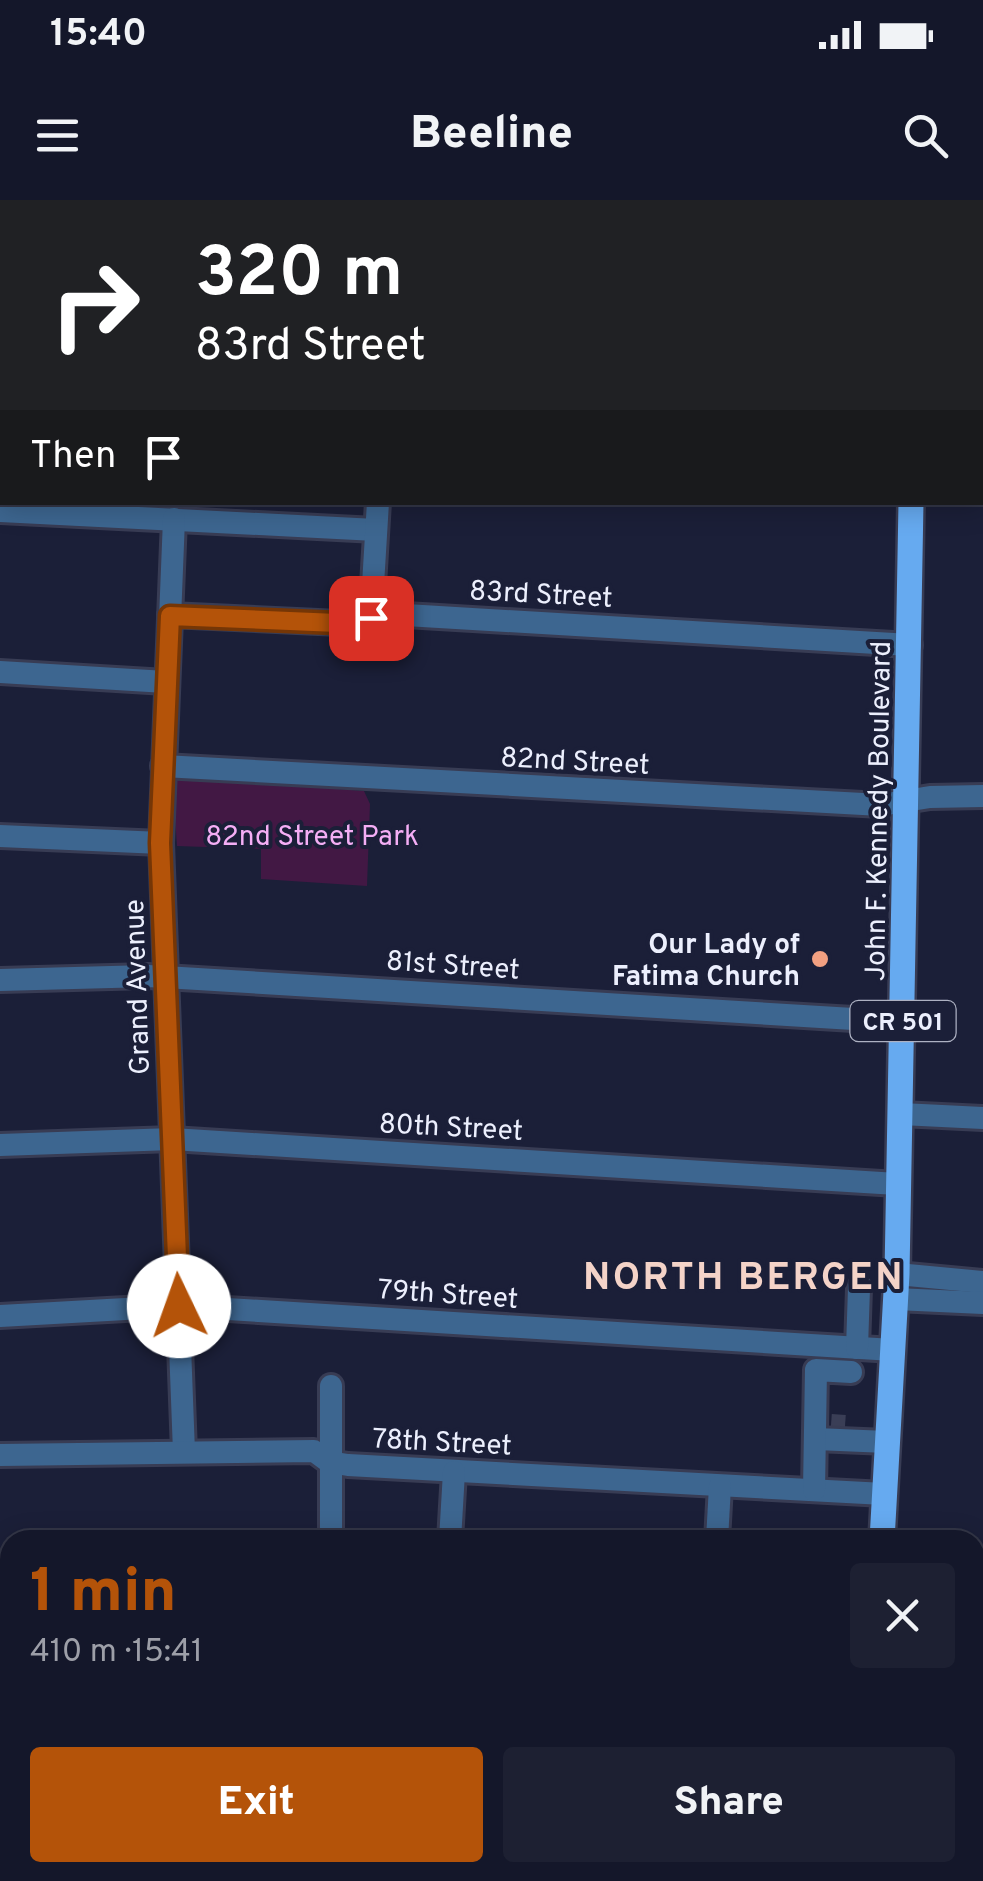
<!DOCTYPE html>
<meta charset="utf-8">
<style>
:root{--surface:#14172a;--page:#1d2032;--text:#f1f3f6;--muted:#9d9fa8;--line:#333647;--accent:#b45309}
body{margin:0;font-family:Overpass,sans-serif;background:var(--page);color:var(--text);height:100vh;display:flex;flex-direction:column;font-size:38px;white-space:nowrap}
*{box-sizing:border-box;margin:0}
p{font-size:32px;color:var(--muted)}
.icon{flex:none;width:55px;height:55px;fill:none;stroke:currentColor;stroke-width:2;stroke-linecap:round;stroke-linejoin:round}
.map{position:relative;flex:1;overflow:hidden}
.side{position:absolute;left:0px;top:1330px;width:985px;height:352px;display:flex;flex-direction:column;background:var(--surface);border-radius:30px 30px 0 0;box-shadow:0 5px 25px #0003,0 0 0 2px var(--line)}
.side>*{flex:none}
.hud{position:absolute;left:0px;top:0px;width:985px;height:305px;box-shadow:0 5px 25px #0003,0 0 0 2px var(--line);background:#202124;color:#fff;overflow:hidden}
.pin{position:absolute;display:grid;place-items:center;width:85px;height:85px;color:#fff;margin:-42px;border-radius:20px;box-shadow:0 5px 15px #0006}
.me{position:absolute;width:110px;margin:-55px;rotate:357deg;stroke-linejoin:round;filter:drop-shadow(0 0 8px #0008)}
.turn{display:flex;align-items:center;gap:35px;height:210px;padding:0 30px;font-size:45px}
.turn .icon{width:130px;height:130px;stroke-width:2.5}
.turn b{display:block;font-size:70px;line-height:85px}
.then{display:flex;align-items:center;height:95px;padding:0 30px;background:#0003;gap:20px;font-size:38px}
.round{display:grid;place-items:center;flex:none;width:105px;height:105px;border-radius:10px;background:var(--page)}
.headline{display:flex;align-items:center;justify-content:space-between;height:170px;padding:0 30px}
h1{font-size:60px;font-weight:800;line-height:75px;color:var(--accent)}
.cta{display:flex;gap:20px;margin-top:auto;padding:20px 30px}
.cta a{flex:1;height:115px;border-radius:10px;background:var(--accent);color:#fff;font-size:40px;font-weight:800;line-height:115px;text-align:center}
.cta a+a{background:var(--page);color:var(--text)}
.status{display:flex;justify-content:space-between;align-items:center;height:70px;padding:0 50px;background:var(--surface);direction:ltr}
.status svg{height:28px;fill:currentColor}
header{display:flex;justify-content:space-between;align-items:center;height:130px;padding:0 30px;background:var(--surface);font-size:45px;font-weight:800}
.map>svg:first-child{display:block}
.green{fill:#421844}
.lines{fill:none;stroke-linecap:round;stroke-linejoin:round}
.minor-tunnel{stroke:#3a3e56;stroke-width:22;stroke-dasharray:22 11;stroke-linecap:butt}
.minor-casing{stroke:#383c54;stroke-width:28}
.major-casing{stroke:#383c54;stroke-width:30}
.minor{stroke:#3d6690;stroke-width:22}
.major{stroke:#66aaf0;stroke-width:25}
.route-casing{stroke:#753606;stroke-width:25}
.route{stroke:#b45309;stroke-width:18}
.poi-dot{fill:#f2a081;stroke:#1b1f38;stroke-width:4}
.labels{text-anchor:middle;stroke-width:8;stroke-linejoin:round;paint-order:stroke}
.shield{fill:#1b1f38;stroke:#adb1c2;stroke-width:2.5}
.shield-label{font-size:25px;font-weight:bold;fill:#eceffd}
.street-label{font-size:28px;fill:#eceffd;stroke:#1b1f38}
.park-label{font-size:28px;fill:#f4aef5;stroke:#1b1f38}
.poi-label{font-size:28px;font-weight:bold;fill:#eceffd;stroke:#1b1f38;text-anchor:end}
.district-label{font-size:38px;font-weight:bold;letter-spacing:2.5px;fill:#f4d3c8;stroke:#1b1f38}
</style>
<div class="status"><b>15:40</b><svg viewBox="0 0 49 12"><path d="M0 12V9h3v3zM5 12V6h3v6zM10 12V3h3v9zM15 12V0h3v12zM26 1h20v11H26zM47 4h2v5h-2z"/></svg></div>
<header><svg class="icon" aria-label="menu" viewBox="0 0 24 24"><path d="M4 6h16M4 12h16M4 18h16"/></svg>Beeline<svg class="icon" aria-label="search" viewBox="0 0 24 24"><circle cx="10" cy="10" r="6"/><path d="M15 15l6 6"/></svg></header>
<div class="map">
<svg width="983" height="1681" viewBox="0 0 983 1681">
<rect width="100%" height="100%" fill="#1b1f38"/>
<!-- green -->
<polygon class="green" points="179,577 364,591 370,604 367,686 261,679 261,649 177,646 173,588 173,582"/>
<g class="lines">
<!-- minor-tunnel -->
<polyline class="minor-tunnel" points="831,1225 845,1226"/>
<!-- minor casing -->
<g class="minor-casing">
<g id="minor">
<polyline points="91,2 91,0"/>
<polyline points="251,2 251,0"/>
<polyline points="411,2 411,0"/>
<polyline points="982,192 983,192"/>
<polyline points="0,311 376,330"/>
<polyline points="174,319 161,643 184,1252"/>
<polyline points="170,415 361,424 389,414 910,445"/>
<polyline points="371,418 378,302"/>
<polyline points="0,472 166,482"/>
<polyline points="163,566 881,605 930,597 983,596"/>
<polyline points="0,636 161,643"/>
<polyline points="0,780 148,776 903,822"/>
<polyline points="901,914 983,918"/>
<polyline points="0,945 172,939 897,984"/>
<polyline points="897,1074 983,1082"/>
<polyline points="896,1099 983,1103"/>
<polyline points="0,1116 179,1106 893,1150"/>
<polyline points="857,1148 859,1088"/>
<polyline points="816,1239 887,1242"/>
<polyline points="0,1255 314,1251 329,1262 348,1265 884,1294"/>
<polyline points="814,1290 816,1170 851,1172"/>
<polyline points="331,1340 331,1186"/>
<polyline points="450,1340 454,1272"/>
<polyline points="717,1340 720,1286"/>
<polyline points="0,1417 10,1417"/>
<polyline points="975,1569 983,1569"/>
<polyline points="0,1585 10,1585"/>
<polyline points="425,1672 426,1681"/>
<polyline points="662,1672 667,1681"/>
<polyline points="232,1681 232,1672"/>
<polyline points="319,1681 319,1672"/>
<polyline points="500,1681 500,1672"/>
</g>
</g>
<!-- major casing -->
<g class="major-casing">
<g id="major">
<polyline points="907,0 907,2"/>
<polyline points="882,1340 897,1074 911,302"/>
<polyline points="859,1681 859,1672"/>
</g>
</g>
<!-- minor -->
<use href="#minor" class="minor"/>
<!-- major -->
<use href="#major" class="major"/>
</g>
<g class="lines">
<!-- route casing -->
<g class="route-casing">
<polyline id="route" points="179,1106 160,643 170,416 361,424 371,418"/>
</g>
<!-- route -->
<use href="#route" class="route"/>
</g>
<!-- markers -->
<circle class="poi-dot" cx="820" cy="759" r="10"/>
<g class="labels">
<!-- shield labels -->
<rect class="shield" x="850.5" y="801" width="105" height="40" rx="8"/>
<g class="shield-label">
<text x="903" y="830">CR 501</text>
</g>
<!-- street labels -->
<g class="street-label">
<text transform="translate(541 393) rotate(3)" y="10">83rd Street</text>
<text transform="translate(575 560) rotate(3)" y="10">82nd Street</text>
<text transform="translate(877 611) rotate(-89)" y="10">John F. Kennedy Boulevard</text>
<text transform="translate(453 764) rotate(4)" y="10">81st Street</text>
<text transform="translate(136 787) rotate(-92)" y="10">Grand Avenue</text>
<text transform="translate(451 926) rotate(3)" y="10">80th Street</text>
<text transform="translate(448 1093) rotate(4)" y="10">79th Street</text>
<text transform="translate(442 1241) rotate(3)" y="10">78th Street</text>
</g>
<!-- park labels -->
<g class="park-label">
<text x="312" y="645">82nd Street Park</text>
</g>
<!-- poi labels -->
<g class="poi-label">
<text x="800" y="753">Our Lady of<tspan x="800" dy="32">Fatima Church</tspan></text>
</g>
<!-- district labels -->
<g class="district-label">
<text x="744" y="1089">NORTH BERGEN</text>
</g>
</g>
</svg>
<div class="pin" style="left:371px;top:418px;background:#d93025"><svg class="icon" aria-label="arrive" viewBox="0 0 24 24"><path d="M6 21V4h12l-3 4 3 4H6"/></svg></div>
<svg class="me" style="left:179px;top:1106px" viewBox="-20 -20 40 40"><circle r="19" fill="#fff"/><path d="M0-13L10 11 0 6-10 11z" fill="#b45309"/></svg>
<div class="hud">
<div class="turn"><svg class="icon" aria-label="right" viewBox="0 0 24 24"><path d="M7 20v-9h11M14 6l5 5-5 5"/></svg><div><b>320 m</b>83rd Street</div></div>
<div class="then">Then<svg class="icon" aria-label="arrive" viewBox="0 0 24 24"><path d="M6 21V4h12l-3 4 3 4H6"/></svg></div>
</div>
<section class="side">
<div class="headline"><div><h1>1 min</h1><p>410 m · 15:41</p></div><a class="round"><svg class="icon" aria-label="close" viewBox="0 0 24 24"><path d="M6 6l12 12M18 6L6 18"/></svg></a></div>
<div class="cta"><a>Exit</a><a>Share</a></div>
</section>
</div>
